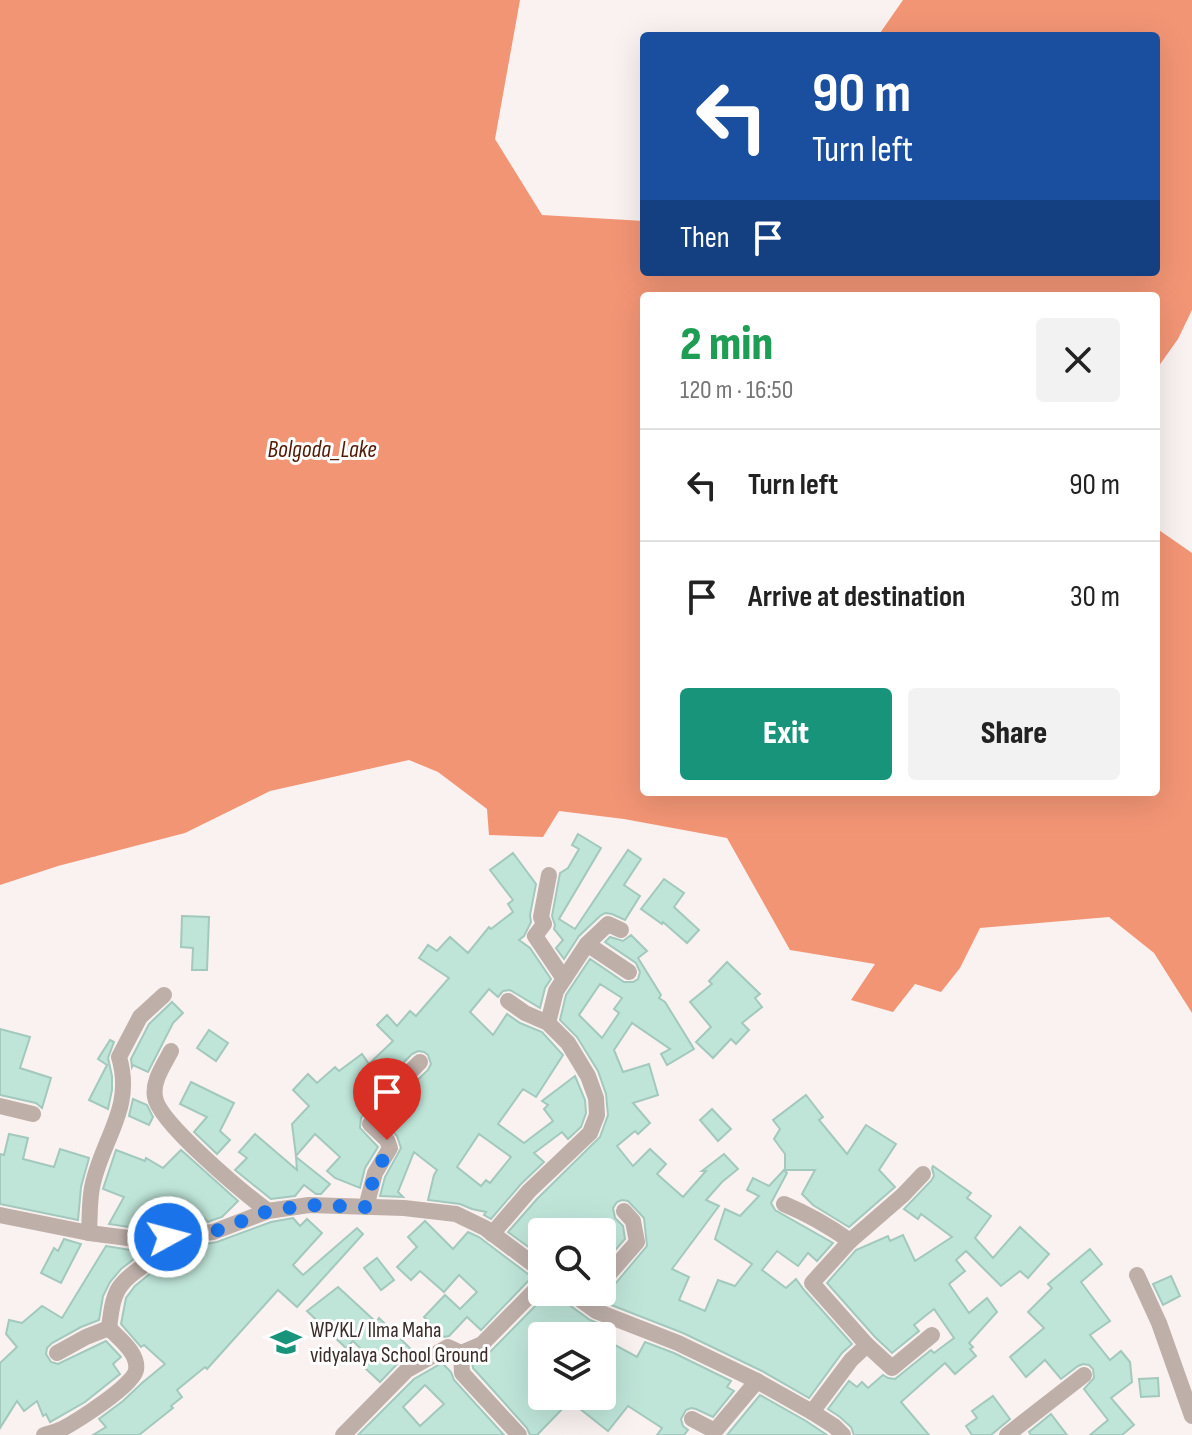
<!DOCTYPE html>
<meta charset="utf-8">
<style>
:root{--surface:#fff;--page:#f2f2f2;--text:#222;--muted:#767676;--line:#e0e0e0;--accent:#18947b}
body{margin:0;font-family:"Sofia Sans Condensed",sans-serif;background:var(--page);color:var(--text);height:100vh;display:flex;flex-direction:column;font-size:30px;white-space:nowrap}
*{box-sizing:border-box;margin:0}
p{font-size:26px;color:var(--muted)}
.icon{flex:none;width:44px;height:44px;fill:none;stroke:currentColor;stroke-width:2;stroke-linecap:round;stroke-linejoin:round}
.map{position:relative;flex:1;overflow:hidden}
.side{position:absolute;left:640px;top:292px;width:520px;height:504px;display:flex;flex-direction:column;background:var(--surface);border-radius:8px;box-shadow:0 8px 32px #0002}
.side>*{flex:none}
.hud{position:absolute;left:640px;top:32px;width:520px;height:244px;border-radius:8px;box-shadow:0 8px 32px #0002;background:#1a4fa0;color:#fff;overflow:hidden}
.controls{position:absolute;left:528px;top:1218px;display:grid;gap:16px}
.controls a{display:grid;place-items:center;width:88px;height:88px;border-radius:8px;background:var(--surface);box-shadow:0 8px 32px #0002;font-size:40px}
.pin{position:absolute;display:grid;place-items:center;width:68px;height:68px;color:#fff;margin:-82px -34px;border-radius:50% 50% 50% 0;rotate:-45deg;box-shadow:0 0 8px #0007}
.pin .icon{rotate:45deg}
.me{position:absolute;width:88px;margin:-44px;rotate:83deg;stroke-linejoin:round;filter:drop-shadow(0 0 6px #0008)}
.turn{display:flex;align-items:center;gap:28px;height:168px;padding:0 40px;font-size:36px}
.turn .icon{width:104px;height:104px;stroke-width:2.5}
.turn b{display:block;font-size:56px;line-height:68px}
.then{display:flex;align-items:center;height:76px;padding:0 40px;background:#0003;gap:16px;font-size:30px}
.round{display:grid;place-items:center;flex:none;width:84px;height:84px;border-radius:8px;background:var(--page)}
.summary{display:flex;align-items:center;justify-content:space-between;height:136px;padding:0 40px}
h1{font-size:48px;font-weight:800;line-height:60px;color:#1e9e55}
.cta{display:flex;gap:16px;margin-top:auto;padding:16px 40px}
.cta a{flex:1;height:92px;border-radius:8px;background:var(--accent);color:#fff;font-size:32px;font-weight:800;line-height:92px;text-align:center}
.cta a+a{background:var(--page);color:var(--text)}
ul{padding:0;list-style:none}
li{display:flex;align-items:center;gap:24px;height:112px;padding:0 40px;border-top:2px solid var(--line)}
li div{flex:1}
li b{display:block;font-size:30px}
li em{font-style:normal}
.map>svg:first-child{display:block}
.water{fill:#f29575}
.building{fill:#bfe5d9;stroke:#a3c8bd;stroke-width:2;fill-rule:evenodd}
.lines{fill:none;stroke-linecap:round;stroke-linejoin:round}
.minor{stroke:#beafa9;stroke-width:16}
.route{stroke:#1a73e8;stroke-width:14;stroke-dasharray:0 25.2}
.labels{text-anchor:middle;stroke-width:6;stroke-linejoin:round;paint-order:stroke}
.poi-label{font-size:22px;fill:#3a2c28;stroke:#fff;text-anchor:start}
.water-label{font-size:24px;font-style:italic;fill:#521903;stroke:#fff}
</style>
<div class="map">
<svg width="1192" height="1435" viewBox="0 0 1192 1435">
<rect width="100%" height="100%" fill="#faf2f0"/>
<!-- water -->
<polygon class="water" points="0,0 520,0 495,139 542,215 644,221 644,272 1156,272 1156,36 878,36 903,0 1192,0 1192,310 1178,339 1156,370 1156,296 644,296 644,792 1156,792 1156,528 1192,553 1192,1013 1154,953 1109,917 980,928 960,968 941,992 915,984 893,1012 851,1000 875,964 790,950 727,838 624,819 559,811 543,837 489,835 487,809 438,772 409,760 270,791 185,833 58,866 0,885"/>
<!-- building -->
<g class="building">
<polygon points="578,834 601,848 559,919 575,929 628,850 641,859 624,885 640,896 625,920 612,914 605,913 600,916 579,936 564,959 556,948 563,940 554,929 555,925 552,916 560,873 568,868 579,849 572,845"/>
<path d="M513,853L536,884L530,915L531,922L524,936L519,940L530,948L551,979L545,988L540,1008L510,990L503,991L498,997L489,989L470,1012L493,1035L507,1014L520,1023L542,1032L563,1055L536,1097L523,1089L498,1124L524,1143L553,1121L544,1109L548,1105L542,1101L575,1076L585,1100L586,1113L581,1127L568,1139L562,1132L534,1153L544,1162L521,1184L491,1219L484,1215L486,1212L472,1209L460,1204L428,1200L434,1175L437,1170L414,1152L398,1192L403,1197L380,1196L385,1177L401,1148L397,1136L384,1123L406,1091L428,1070L431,1064L428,1055L424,1052L418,1051L412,1054L390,1076L361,1118L360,1128L378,1147L365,1168L360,1188L335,1178L327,1171L340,1157L315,1134L296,1156L292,1124L309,1106L293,1090L308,1074L317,1083L335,1067L339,1071L362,1054L369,1064L393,1041L377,1025L387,1015L397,1026L410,1011L416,1016L449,978L419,958L428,945L437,951L450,937L468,953L489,927L491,929L513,912L508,904L513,900L490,870ZM479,1134L511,1157L490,1183L486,1180L481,1186L457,1167Z"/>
<polygon points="664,879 684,893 674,907 699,930 687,943 663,922 662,924 641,909"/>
<polygon points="182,916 209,917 207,970 192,970 193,948 181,947"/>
<path d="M631,935L647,951L638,958L661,995L659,998L665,1002L694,1049L667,1065L661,1054L670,1049L632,1023L614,1050L623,1072L649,1064L658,1095L633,1103L650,1123L638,1134L635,1131L617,1146L633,1166L650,1149L666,1164L657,1174L683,1197L706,1171H702L724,1154L738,1169L722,1182L706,1200L719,1206L672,1269L689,1277L679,1300L705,1311L718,1280L735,1286L752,1264L715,1239L725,1209L740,1216L759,1196L747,1190L753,1178L769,1186L784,1170L787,1173L771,1203L775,1210L833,1243L817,1261L808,1253L798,1266L777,1251L762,1270L786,1288L796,1279L804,1290L852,1344L842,1353L809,1398L762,1371L683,1333L601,1301L589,1292L605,1293L610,1290L647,1246L644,1218L628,1201L622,1200L617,1202L613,1208L615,1218L623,1226L625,1239L602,1265V1232H542V1249L538,1254L508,1232L537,1199L600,1137L608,1115L606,1094L598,1071L577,1037L560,1020L566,995L590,959L624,982H633L638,979L640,972L636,963L605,942L610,937L623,941ZM600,984L622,998L614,1009L619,1013L602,1038L579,1015Z"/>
<polygon points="727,962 760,994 755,998 762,1007 742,1023 749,1030 736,1044 731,1039 713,1058 696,1042 711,1027 690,1002 712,984 709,981"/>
<polygon points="172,1002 183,1013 173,1023 148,1072 133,1065 132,1067 131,1059 149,1024"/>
<polygon points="0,1029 30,1037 20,1068 51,1078 42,1108 36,1103 0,1095"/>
<polygon points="209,1030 228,1043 216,1061 197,1048"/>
<polygon points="110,1040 114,1042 108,1058 112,1076 112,1090 108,1109 89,1100 107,1065 98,1059"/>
<polygon points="191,1082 234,1103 220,1131 230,1140 217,1154 194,1132 207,1117 180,1104"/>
<polygon points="806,1095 823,1117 819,1120 847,1154 866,1125 896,1144 879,1170 895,1187 849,1227 813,1205 802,1194 815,1170 785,1170 785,1154 774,1139 780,1129 773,1120"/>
<polygon points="133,1099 147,1105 153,1117 149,1125 129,1116"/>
<polygon points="712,1109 731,1129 718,1141 700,1120"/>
<polygon points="9,1134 28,1138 23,1159 54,1167 60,1149 89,1158 81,1187 78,1220 0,1204 0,1154 4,1155"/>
<polygon points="255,1134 297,1170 296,1157 330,1184 321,1194 316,1194 304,1185 295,1196 271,1199 235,1170 247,1158 239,1152"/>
<polygon points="116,1150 145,1161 146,1158 163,1168 181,1150 238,1201 222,1217 210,1221 208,1222 192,1206 175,1223 156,1204 142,1229 109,1224 124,1197 103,1189"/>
<polygon points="933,1166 971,1193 967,1198 991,1216 975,1238 993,1258 1020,1227 1049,1254 1028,1278 1020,1271 1001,1286 966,1251 956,1260 965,1271 949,1284 969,1313 987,1298 997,1312 969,1343 973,1347 970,1349 976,1356 955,1374 945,1363 901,1402 929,1435 854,1435 851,1427 840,1417 828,1409 849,1381 857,1387 862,1382 868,1388 883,1375 888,1378 895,1379 931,1350 934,1353 954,1338 934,1309 914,1325 919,1331 892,1353 875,1337 827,1283 856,1250 888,1236 890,1241 903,1235 915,1261 952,1237 921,1214 918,1219 904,1209 931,1181 934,1176 932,1168"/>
<polygon points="293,1218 300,1226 307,1219 322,1233 293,1265 303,1275 357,1228 363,1234 297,1307 278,1290 207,1369 205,1367 177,1390 182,1397 171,1406 173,1408 139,1435 93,1435 106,1427 99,1419 123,1401 142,1383 165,1364 144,1345 141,1347 121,1324 126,1298 135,1286 168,1259 176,1266 205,1244 217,1242 271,1222"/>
<polygon points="425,1221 453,1249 468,1232 479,1237 532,1277 481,1330 467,1317 449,1336 444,1337 424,1317 445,1295 460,1309 477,1292 459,1275 444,1292 420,1271 411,1280 397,1267 417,1247 408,1237"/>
<polygon points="64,1239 81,1244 61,1283 41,1273 54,1248 58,1251"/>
<polygon points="106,1246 143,1252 121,1269 110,1282 103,1296 99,1320 81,1327 52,1343 47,1348 46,1354 51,1362 58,1364 106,1341 121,1357 113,1364 120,1374 85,1402 50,1422 46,1414 43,1416 37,1401 24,1411 17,1401 0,1428 0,1363 17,1347 6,1334 9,1320 22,1323 42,1306 62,1318"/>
<polygon points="1090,1249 1102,1264 1081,1282 1110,1321 1090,1335 1110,1360 1121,1351 1130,1362 1132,1382 1111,1398 1134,1425 1122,1435 1090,1435 1108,1420 1084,1389 1094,1378 1093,1369 1089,1365 1083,1364 1078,1366 1061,1379 1045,1360 1026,1377 1010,1357 1044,1328 1028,1312 1052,1288 1048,1284"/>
<polygon points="377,1258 394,1280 381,1290 364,1268"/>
<polygon points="1171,1276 1180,1296 1163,1305 1153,1284"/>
<polygon points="338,1287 376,1322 379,1318 415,1353 399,1362 380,1382 364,1367 372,1360 353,1341 346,1348 307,1311"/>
<polygon points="549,1292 559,1292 564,1301 590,1320 613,1329 608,1336 542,1336 542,1396 602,1396 602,1338 637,1357 645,1342 674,1353 731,1381 727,1387 734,1391 713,1417 696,1409 691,1408 686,1410 681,1419 683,1426 688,1430 684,1435 657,1435 662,1428 628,1406 608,1431 570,1401 537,1435 530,1435 527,1428 473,1368 472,1360 490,1352"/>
<path d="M442,1363L451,1372L454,1380L504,1435H358L414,1379ZM425,1385L444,1404L420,1426L403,1407Z"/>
<polygon points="1158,1378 1159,1396 1141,1397 1139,1379"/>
<polygon points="760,1395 806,1421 827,1435 727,1435"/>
<polygon points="993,1396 1010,1419 991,1435 972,1435 966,1426 977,1418 972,1411"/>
<polygon points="1051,1414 1067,1435 1031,1435 1029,1432"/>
</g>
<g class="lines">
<!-- minor -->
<g class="minor">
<polyline points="549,875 541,917 544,924 535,936 564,979"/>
<polyline points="587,944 608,924 621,930"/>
<polyline points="548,1023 556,991 587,944 629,972"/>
<path d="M171,1051C164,1065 152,1081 155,1097C158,1122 245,1194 268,1211"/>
<polyline points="0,1106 33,1114"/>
<path d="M784,1204C808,1214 829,1226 850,1241L812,1283L867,1345L851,1360L812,1412"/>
<polyline points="366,1207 375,1173 390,1148 387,1140 370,1124 398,1084 420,1062"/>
<polyline points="0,1215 89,1233 144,1240 213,1232 268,1211 309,1205 404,1208 456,1214 485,1228 542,1271"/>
<path d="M89,1233C90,1217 89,1198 93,1183C104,1136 134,1107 119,1057L140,1017L164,995"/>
<polyline points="492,1234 529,1191 590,1133 597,1115 596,1098 588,1076 568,1043 548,1023 525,1013 508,1001"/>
<polyline points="850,1241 903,1195 923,1174"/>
<polyline points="1137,1275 1159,1323 1192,1416"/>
<polyline points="602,1282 637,1242 633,1221 624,1211"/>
<polyline points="570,1292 596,1311 678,1343 757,1381 812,1412 834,1426 843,1435"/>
<polyline points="867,1345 892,1368 932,1335"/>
<path d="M57,1353L86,1337L109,1328C111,1314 112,1295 122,1284C136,1266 162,1260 168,1237"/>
<polyline points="692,1419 715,1431 757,1381"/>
<path d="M44,1435C50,1433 56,1432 62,1429C77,1421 134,1385 136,1370C139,1353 119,1339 109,1328"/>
<polyline points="343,1435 407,1370 448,1347 461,1353"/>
<polyline points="519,1435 462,1373 461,1353 482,1344 542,1283"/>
<polyline points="1007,1435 1084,1375"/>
</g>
</g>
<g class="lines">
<!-- route -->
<polyline class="route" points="168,1237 213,1232 268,1211 309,1205 366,1207 375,1173 390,1148 387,1140"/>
</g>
<!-- icons -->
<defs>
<g id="school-bare" transform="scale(2.4)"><path d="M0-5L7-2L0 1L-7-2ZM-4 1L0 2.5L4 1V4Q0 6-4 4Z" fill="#18947b" stroke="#fff" stroke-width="2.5" paint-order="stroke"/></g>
</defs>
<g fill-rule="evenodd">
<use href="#school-bare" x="286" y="1342"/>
</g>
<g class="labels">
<!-- poi labels -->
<g class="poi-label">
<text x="310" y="1337">WP/KL/ Ilma Maha<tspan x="310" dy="25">vidyalaya School Ground</tspan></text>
</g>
<!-- water labels -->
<g class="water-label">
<text x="322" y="457">Bolgoda_Lake</text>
</g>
</g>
</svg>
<div class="controls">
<a><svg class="icon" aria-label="search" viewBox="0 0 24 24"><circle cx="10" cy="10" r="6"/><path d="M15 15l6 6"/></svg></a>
<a><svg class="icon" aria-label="layers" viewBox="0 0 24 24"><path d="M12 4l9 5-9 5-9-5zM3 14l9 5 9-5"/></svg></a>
</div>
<div class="pin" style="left:387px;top:1140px;background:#d93025"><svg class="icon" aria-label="arrive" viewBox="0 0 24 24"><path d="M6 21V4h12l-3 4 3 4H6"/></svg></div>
<svg class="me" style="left:168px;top:1237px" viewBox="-20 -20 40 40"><circle r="17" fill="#1a73e8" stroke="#fff" stroke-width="3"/><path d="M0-11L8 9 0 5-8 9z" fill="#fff"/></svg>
<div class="hud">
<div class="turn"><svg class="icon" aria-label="left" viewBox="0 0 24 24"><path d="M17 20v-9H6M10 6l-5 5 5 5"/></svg><div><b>90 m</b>Turn left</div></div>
<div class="then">Then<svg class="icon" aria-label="arrive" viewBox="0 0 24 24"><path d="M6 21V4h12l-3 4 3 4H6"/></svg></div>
</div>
<section class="side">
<div class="summary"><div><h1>2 min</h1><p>120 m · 16:50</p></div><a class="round"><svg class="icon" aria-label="close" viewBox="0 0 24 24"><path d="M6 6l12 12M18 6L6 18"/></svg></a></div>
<ul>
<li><svg class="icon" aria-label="left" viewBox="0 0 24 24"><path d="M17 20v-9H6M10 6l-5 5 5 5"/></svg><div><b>Turn left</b></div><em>90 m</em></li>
<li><svg class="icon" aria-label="arrive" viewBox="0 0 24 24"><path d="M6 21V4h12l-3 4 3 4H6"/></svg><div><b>Arrive at destination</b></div><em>30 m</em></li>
</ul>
<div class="cta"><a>Exit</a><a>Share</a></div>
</section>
</div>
